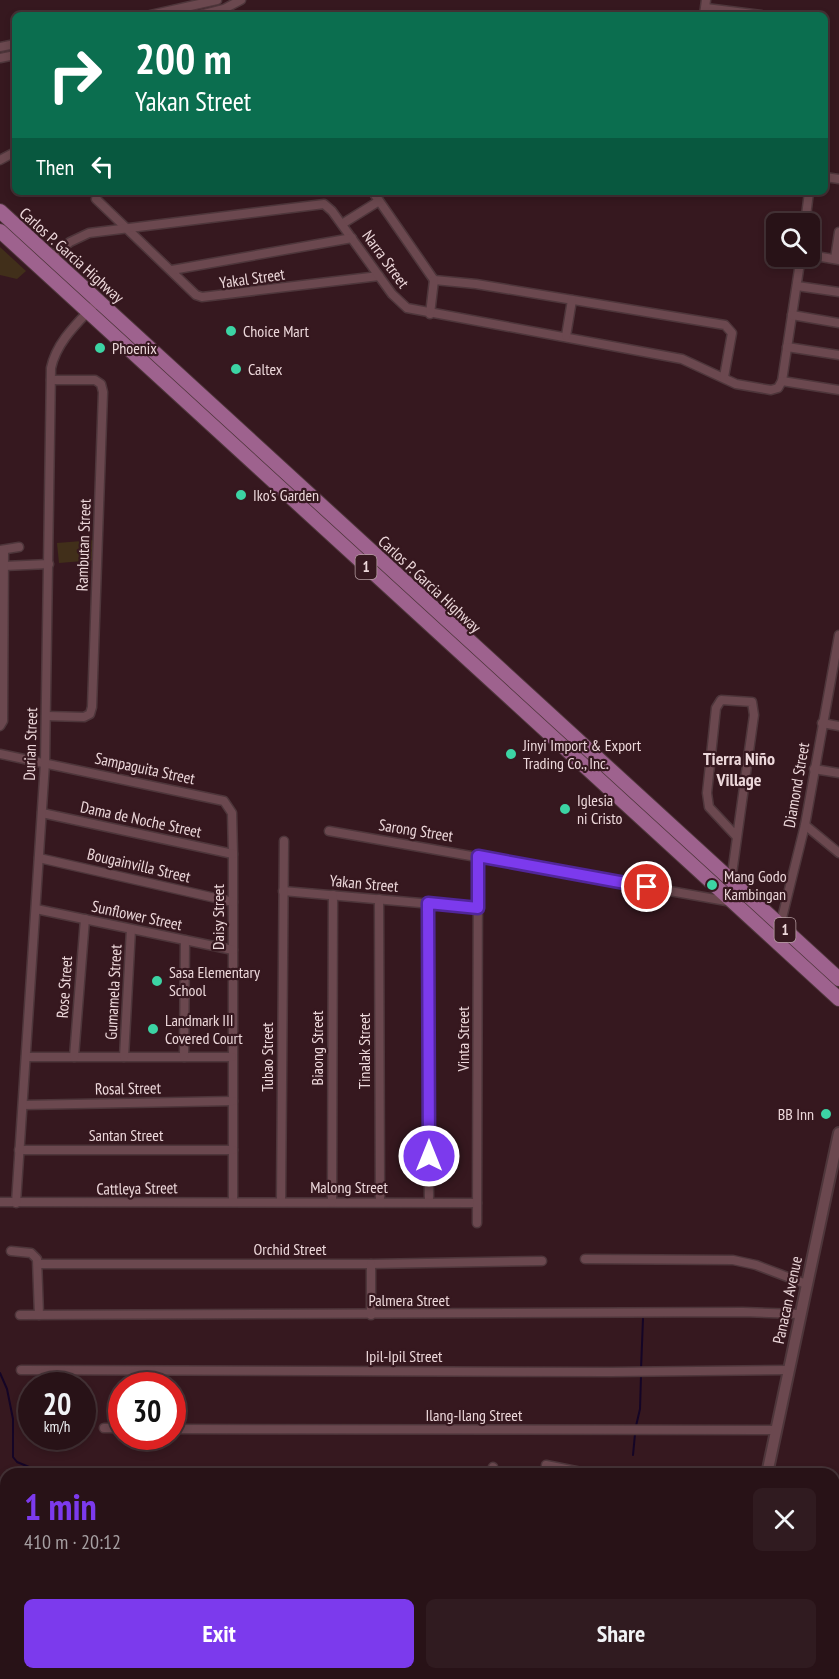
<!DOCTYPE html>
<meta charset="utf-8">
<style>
:root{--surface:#281217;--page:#301b20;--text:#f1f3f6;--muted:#a59ea1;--line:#443236;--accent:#7c3aed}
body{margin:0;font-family:"PT Sans Narrow",sans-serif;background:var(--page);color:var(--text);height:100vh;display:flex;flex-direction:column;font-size:22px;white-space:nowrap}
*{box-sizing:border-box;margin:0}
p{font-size:20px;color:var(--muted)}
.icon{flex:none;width:33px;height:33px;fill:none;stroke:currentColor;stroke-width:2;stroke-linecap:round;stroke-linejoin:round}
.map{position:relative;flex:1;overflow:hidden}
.drawer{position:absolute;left:0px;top:1468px;width:840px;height:212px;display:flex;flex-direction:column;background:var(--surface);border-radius:18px 18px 0 0;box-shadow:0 3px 9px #0003,0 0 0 2px var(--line)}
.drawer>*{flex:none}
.top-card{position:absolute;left:12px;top:12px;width:816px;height:183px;border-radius:9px;box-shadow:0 3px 9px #0003,0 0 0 2px var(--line);background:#0b6e4f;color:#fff;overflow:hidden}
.fabs{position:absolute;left:766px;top:213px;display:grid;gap:12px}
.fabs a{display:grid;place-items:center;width:54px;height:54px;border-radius:9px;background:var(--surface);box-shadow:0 3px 9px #0003,0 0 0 2px var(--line);font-size:30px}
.speed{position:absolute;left:18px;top:1372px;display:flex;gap:12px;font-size:30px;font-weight:700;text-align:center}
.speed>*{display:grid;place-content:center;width:78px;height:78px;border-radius:50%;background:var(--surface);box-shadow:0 3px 9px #0003,0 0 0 2px var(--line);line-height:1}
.speed small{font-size:15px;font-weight:400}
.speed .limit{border:9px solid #d22;background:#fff;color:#111}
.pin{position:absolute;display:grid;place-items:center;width:51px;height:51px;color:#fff;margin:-26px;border:3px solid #fff;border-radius:50%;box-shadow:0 2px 6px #0007}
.me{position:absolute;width:66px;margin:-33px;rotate:0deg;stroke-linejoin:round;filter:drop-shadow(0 0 4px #0008)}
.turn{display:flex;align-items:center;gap:21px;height:126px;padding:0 24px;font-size:27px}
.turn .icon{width:78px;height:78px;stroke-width:2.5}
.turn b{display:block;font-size:42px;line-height:51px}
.then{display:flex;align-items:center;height:57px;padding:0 24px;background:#0003;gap:12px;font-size:22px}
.round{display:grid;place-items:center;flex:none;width:63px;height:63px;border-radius:9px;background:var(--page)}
.overview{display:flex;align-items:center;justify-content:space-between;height:102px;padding:0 24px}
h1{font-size:36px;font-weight:800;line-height:45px;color:var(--accent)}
.button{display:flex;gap:12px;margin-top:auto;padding:12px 24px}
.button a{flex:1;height:69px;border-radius:9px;background:var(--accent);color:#fff;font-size:24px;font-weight:800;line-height:69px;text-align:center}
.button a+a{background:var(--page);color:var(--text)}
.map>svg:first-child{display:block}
.green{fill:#412f1a}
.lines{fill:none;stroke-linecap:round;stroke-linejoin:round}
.stream{stroke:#150526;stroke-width:2}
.minor-casing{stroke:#4e363b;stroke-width:11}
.tertiary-casing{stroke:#4e363b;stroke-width:14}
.trunk-casing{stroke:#4e363b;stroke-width:16}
.minor{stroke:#6b484f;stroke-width:8}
.tertiary{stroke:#6b484f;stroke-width:10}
.trunk{stroke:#9e628e;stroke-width:14}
.route-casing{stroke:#51269a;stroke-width:15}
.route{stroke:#7c3aed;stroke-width:10}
.poi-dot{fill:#3cd4a4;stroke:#36181f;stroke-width:2}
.labels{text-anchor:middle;stroke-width:4.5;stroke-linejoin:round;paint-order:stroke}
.shield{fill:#36181f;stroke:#b69ea3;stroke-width:1.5}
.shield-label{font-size:15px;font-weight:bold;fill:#edd8db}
.street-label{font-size:16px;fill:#edd8db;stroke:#36181f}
.poi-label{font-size:16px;fill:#edd8db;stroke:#36181f;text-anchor:start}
.neighbourhood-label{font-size:18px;font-weight:bold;fill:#edd8db;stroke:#36181f}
</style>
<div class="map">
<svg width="839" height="1679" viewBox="0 0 839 1679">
<rect width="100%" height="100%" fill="#36181f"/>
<!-- green -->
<g class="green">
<polygon points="0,247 26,271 17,279 0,275"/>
<polygon points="94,540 95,560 59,563 57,543"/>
</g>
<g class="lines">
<!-- stream -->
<g class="stream">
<polyline points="641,1369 643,1319"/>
<polyline points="0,1373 7,1389 13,1419 13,1457 17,1462 46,1474"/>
<polyline points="636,1426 640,1409 641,1376"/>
<polyline points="633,1455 635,1434"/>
</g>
<!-- minor casing -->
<g class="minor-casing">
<g id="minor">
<polyline points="706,8 761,15"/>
<polyline points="150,15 217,0"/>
<polyline points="200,15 224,9 241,0"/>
<polyline points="704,15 706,0"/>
<polyline points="0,47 15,44"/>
<polyline points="0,58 15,55"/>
<polyline points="0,160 15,152"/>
<polyline points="825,177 839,179"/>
<polyline points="98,192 96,199 196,295 202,297 379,276"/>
<polyline points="373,192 434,280"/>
<polyline points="342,224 379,201"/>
<polyline points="805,224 809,192"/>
<polyline points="810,255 839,260"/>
<polyline points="49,259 70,242 89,233 324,204 332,211 392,294 407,308 682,359 736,384 771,390 778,388 782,381 801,256"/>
<polyline points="835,259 839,232"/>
<polyline points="172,270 352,238"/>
<polyline points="434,280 476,284 725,325 732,333 724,377"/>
<polyline points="797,286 839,292"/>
<polyline points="430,314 434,280"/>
<polyline points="792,315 839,323"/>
<polyline points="566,336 572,300"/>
<polyline points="787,347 839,355"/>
<polyline points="782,381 839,390"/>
<polyline points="0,550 19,547"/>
<polyline points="4,566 49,564"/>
<polyline points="47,716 84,717 90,714 92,707 103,392 101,384 95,380 51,380"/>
<polyline points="822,723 839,726"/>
<polyline points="0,726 3,721 4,550"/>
<polyline points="0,754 224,801 232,813 233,854 233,1201"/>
<polyline points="814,769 839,773"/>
<polyline points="42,813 233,854"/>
<polyline points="805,825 839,853"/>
<polyline points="329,831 732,902 742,891"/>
<polyline points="39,858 233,902"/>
<polyline points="731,881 754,715 752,702 721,700 716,708 707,793 709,807 737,837"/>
<polyline points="283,891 478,908"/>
<polyline points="379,899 380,1202"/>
<polyline points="427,903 429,1202"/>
<polyline points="36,909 233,950"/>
<polyline points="770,937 780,926 805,825 839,635"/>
<polyline points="26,1057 232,1057"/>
<polyline points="74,1057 85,919"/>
<polyline points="124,1057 131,929"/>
<polyline points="184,1057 185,940"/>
<polyline points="23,1105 233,1101"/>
<polyline points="19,1150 233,1150"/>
<polyline points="281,1201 284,841"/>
<polyline points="0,1202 477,1203"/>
<polyline points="332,1202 333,895"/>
<path d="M16,1203L45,763L51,368C57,340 80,321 98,301"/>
<polyline points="477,1223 478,856"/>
<polyline points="11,1251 31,1253 37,1259 39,1315"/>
<polyline points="585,1259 733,1260 756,1265 806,1284"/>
<polyline points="38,1264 371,1264 542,1261"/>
<polyline points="20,1315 743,1312 799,1314"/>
<polyline points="371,1315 371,1264"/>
<polyline points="21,1370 611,1372 788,1370"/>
<polyline points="104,1428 122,1428"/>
<polyline points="172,1429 776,1430"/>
<polyline points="546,1465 591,1474"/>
<polyline points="491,1474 493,1467"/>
<polyline points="495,1674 517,1679"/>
<polyline points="445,1679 446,1674"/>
<polyline points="557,1679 558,1674"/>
</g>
</g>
<!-- tertiary casing -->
<g class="tertiary-casing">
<g id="tertiary">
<polyline points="767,1474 839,1133"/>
<polyline points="726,1679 727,1674"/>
</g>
</g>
<!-- trunk casing -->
<g class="trunk-casing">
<g id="trunk">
<polyline points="0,211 839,979"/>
<polyline points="0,231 839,999"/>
</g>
</g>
<!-- minor -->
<use href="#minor" class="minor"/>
<!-- tertiary -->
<use href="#tertiary" class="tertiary"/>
<!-- trunk -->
<use href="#trunk" class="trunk"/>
</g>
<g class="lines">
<!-- route casing -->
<g class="route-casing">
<polyline id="route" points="429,1156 428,903 478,908 478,856 647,887"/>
</g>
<!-- route -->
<use href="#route" class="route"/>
</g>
<!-- markers -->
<g class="poi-dot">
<circle cx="231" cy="331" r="6"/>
<circle cx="100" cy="348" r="6"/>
<circle cx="236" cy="369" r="6"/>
<circle cx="241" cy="495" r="6"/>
<circle cx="511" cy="754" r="6"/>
<circle cx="565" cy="809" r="6"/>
<circle cx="712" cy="885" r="6"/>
<circle cx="157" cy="981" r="6"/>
<circle cx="153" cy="1029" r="6"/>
<circle cx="826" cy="1114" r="6"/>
</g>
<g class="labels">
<!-- shield labels -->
<g class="shield">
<rect x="355.5" y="555" width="21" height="24" rx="4.5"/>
<rect x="774.5" y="918" width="21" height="24" rx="4.5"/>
</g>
<g class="shield-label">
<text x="366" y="572">1</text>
<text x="785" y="935">1</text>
</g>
<!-- street labels -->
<g class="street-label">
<text transform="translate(72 255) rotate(42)" y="6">Carlos P. Garcia Highway</text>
<text transform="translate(386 259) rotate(54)" y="6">Narra Street</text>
<text transform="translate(252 278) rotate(-8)" y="6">Yakal Street</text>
<text transform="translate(83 545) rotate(-88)" y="6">Rambutan Street</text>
<text transform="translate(430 584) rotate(43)" y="6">Carlos P. Garcia Highway</text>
<text transform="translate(30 744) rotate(-88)" y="6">Durian Street</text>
<text transform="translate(145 768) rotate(12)" y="6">Sampaguita Street</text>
<text transform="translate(796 785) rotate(-80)" y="6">Diamond Street</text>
<text transform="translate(141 819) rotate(12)" y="6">Dama de Noche Street</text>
<text transform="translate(416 830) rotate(9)" y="6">Sarong Street</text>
<text transform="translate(139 865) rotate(13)" y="6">Bougainvilla Street</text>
<text transform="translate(364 883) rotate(5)" y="6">Yakan Street</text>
<text transform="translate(137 915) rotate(12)" y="6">Sunflower Street</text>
<text transform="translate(218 917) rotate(-90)" y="6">Daisy Street</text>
<text transform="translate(64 987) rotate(-86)" y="6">Rose Street</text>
<text transform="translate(113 992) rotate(-87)" y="6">Gumamela Street</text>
<text transform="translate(463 1039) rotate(-90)" y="6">Vinta Street</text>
<text transform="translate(317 1048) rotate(-90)" y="6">Biaong Street</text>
<text transform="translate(364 1051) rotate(-90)" y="6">Tinalak Street</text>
<text transform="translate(267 1057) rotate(-90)" y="6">Tubao Street</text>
<text transform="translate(128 1088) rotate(-1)" y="6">Rosal Street</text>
<text x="126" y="1141">Santan Street</text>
<text x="349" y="1193">Malong Street</text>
<text transform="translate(137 1188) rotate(-1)" y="6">Cattleya Street</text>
<text x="290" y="1255">Orchid Street</text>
<text x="409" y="1306">Palmera Street</text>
<text transform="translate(787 1300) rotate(-78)" y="6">Panacan Avenue</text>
<text x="404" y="1362">Ipil-Ipil Street</text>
<text x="474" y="1421">Ilang-Ilang Street</text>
</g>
<!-- poi labels -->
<g class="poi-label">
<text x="243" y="337">Choice Mart</text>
<text x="112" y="354">Phoenix</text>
<text x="248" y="375">Caltex</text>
<text x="253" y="501">Iko's Garden</text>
<text x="523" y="751">Jinyi Import &amp; Export<tspan x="523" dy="18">Trading Co., Inc.</tspan></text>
<text x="577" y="806">Iglesia<tspan x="577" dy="18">ni Cristo</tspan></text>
<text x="724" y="882">Mang Godo<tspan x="724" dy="18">Kambingan</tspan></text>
<text x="169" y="978">Sasa Elementary<tspan x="169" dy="18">School</tspan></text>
<text x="165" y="1026">Landmark III<tspan x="165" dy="18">Covered Court</tspan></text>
<text x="814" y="1120" text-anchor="end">BB Inn</text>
</g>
<!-- neighbourhood labels -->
<g class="neighbourhood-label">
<text x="739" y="765">Tierra Niño<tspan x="739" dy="21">Village</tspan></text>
</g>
</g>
</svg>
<div class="fabs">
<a><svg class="icon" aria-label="search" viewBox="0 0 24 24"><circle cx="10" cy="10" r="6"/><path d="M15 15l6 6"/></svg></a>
</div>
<div class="speed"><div>20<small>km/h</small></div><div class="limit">30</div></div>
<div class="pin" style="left:647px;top:887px;background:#d93025"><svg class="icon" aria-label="arrive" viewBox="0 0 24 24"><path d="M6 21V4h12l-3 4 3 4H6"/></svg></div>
<svg class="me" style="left:429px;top:1156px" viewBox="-20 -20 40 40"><circle r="17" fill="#7c3aed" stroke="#fff" stroke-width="3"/><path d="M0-11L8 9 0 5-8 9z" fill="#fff"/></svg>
<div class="top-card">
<div class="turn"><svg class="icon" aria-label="right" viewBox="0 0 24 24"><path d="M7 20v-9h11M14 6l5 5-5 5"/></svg><div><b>200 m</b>Yakan Street</div></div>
<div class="then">Then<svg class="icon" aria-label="left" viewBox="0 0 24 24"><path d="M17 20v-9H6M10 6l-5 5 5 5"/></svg></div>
</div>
<section class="drawer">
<div class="overview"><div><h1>1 min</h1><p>410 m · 20:12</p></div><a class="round"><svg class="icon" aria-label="close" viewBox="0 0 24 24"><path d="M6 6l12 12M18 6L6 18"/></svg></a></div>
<div class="button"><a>Exit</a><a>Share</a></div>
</section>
</div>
